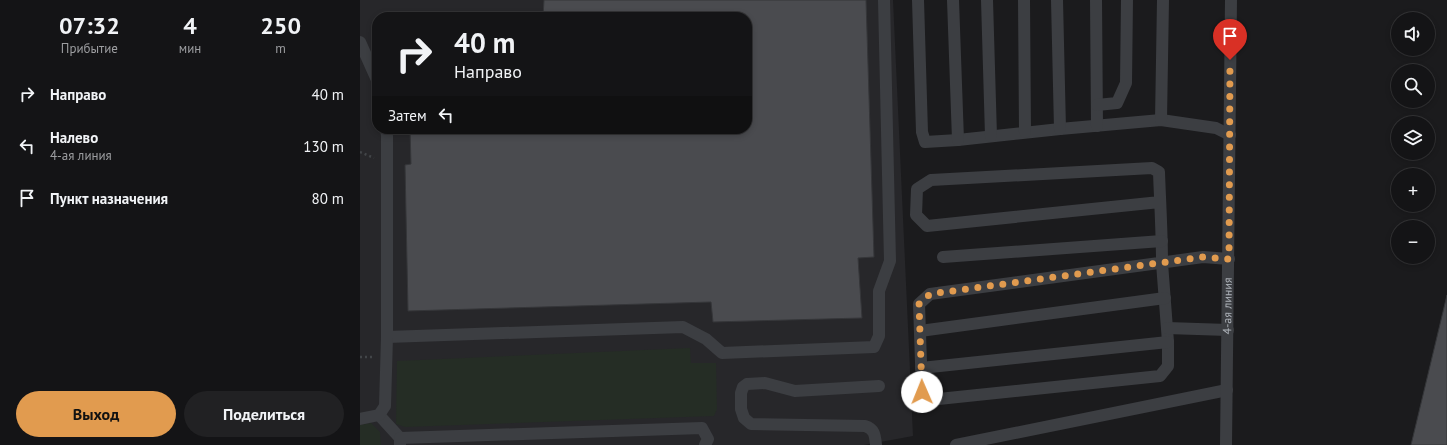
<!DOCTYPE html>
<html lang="ru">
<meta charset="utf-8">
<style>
:root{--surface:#141416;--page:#212123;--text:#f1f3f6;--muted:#9d9ea1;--line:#333335;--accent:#e19b4f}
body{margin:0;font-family:"PT Sans",sans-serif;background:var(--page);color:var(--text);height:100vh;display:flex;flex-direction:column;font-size:15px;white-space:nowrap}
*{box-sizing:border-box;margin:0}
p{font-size:13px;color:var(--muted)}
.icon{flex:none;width:22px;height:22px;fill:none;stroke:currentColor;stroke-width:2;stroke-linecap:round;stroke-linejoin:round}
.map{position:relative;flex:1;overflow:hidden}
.drawer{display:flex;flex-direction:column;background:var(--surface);width:360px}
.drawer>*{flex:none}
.top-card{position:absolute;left:12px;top:12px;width:380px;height:122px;border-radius:16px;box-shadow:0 2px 6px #0003,0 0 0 1px var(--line);background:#141416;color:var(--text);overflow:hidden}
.buttons{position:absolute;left:1031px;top:12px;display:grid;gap:8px}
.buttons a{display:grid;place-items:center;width:44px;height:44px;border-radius:50%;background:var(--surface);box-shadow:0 2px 6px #0003,0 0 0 1px var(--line);font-size:20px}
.pin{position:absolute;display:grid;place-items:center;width:34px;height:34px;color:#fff;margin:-41px -17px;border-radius:50% 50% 50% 0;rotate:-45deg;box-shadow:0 0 4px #0007}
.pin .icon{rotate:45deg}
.me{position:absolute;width:44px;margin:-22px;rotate:359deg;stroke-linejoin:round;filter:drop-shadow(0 0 3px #0008)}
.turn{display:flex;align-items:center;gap:14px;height:84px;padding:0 16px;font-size:18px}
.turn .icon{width:52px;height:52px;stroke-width:2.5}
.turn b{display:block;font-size:28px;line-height:34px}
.then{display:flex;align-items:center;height:38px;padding:0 16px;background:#0003;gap:8px;font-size:15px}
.eta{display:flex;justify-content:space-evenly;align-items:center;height:68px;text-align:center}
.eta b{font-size:24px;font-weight:600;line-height:28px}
.cta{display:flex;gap:8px;margin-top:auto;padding:8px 16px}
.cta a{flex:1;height:46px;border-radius:24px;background:var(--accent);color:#111;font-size:16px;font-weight:600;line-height:46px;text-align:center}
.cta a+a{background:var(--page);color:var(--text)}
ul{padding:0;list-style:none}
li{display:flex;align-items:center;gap:12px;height:52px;padding:0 16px}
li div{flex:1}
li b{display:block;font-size:15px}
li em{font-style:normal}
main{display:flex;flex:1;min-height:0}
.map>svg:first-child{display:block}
.built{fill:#27272a;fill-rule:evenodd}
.green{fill:#252d25}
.building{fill:#4a4b4f;stroke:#353639}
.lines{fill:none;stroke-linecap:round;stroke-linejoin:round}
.path{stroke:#424548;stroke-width:2.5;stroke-dasharray:2 3;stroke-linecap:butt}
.minor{stroke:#3c3e42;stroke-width:12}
.route{stroke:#e19b4f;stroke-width:7;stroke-dasharray:0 12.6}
.labels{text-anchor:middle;stroke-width:3;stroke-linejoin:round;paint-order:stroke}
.street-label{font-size:12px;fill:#afb4bb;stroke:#161618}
</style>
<main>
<section class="drawer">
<div class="eta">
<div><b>07:32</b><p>Прибытие</p></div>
<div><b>4</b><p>мин</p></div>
<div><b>250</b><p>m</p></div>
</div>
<ul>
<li><svg class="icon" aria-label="right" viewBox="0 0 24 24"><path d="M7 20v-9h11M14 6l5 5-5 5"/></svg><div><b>Направо</b></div><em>40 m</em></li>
<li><svg class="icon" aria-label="left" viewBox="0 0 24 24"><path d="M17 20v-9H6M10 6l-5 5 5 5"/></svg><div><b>Налево</b><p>4-ая линия</p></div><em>130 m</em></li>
<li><svg class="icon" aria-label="arrive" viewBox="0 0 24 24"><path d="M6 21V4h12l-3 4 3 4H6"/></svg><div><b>Пункт назначения</b></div><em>80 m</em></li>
</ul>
<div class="cta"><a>Выход</a><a>Поделиться</a></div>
</section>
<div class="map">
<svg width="1087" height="445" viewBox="0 0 1087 445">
<rect width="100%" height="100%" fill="#1b1b1d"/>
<!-- built -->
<path class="built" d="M0,0H533L553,436L504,445H0ZM17,17H387V129H17Z"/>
<!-- green -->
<g class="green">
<polygon points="330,348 331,363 356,363 357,409 354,416 45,427 36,424 37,361"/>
<polygon points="11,423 20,432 21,445 0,445 0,425"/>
</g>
<!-- building -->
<g class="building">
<polygon points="184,0 506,0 514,257 498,258 502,318 353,322 351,302 48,311 45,165 51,164 50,129 387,129 387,17 183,17"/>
<polygon points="1087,295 1087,445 1051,445"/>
</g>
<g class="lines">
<!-- path -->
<g class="path">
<polyline points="0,152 14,158"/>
<polyline points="0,357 13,357"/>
</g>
<!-- minor -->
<g class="minor">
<polyline points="558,0 562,132 565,142 598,140 700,129 801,120 856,128 870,135"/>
<polyline points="593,0 598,140"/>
<polyline points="627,0 631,136"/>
<polyline points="664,0 665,132"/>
<polyline points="697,0 700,129"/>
<polyline points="736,0 737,126"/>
<polyline points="0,42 17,80"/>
<polyline points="737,105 757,103 766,83 767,0"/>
<polyline points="801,120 803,0"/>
<path d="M800,202L567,226L556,215L557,189L571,180L792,168L799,172C800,202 802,232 802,263L808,342V366L800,376L569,400L562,392L559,304L570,294L843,257L869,259"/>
<polyline points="583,257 802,241"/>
<polyline points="807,328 868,330"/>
<polyline points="560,331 805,298"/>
<polyline points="27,337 323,327 346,339 362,353 514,347 519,336 519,291 530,261 524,0"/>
<polyline points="561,368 808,342"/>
<polyline points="19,415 40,438 40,445"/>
<polyline points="0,419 19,415 25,406 27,337 27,136 26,129"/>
<polyline points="40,438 342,428 348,439 345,445"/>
<path d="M516,445C515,436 515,429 505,426L391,424L384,418L381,409V393L383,387L387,384L405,383L435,391L519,386"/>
<polyline points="596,445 867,390"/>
<path id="s1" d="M866,445L871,0"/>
</g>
</g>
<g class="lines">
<!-- route -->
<polyline class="route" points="562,392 559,304 570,294 843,257 869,259 870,60"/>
</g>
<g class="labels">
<!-- street labels -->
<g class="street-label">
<text dy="4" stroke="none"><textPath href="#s1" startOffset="139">4-ая линия</textPath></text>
</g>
</g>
</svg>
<div class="buttons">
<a><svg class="icon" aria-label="sound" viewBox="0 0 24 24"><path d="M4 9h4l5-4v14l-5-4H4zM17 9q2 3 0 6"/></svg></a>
<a><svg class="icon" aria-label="search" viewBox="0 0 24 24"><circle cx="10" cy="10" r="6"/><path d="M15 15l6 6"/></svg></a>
<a><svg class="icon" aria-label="layers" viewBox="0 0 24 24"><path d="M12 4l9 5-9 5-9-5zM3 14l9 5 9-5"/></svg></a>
<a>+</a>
<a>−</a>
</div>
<div class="pin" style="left:870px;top:60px;background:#d93025"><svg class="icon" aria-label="arrive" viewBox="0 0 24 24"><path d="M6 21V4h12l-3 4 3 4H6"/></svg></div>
<svg class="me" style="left:562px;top:392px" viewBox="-20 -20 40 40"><circle r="19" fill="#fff"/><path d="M0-13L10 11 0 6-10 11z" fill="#e19b4f"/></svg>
<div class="top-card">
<div class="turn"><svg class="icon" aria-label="right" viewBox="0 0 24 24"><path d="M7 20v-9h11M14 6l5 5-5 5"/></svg><div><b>40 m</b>Направо</div></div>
<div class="then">Затем<svg class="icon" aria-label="left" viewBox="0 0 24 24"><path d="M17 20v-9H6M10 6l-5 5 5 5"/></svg></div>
</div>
</div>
</main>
